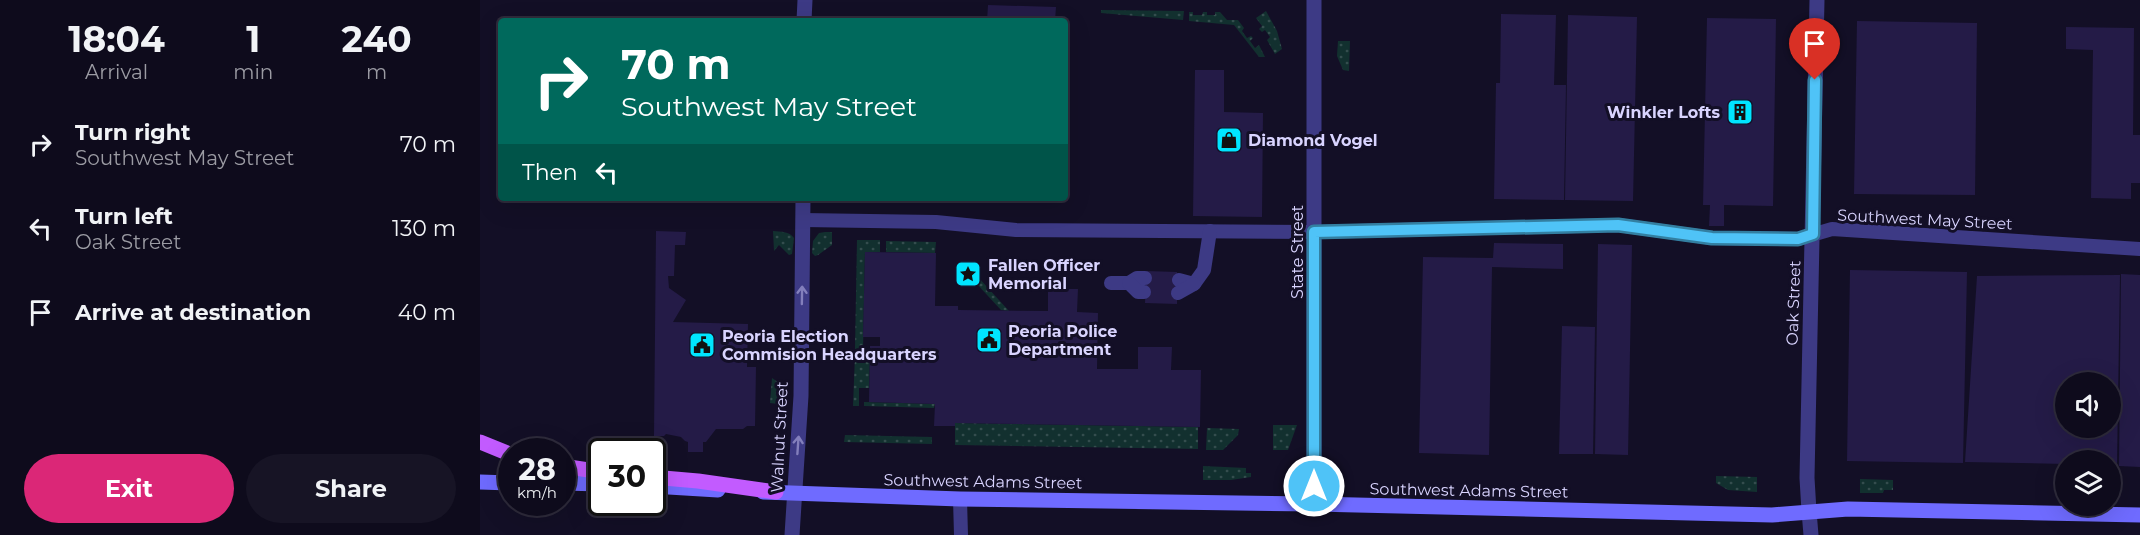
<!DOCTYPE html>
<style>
:root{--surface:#0e0b1c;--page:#171425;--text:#f1f3f6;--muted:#9b9ba3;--line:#2e2b3b;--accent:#db2777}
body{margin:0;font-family:Montserrat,sans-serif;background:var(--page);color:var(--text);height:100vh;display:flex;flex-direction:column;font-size:22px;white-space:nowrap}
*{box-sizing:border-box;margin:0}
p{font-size:20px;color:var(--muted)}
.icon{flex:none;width:33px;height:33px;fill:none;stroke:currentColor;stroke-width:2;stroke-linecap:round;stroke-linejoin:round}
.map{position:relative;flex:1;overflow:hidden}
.panel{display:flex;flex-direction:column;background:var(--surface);width:480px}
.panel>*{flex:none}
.top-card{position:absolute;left:18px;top:18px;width:570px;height:183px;border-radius:6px;box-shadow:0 6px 24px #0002,0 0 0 2px var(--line);background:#00695c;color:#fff;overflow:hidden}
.tools{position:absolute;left:1575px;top:372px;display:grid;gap:12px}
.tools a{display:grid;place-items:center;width:66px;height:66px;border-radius:50%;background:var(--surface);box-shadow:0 6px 24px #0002,0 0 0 2px var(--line);font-size:30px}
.speed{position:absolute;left:18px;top:438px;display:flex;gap:12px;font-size:30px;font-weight:700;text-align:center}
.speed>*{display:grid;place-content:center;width:78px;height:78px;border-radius:50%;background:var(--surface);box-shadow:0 6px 24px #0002,0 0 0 2px var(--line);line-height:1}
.speed small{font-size:15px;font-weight:400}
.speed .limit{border:3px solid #111;border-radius:9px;background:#fff;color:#111}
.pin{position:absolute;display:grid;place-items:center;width:51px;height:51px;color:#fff;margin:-62px -26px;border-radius:50% 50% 50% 0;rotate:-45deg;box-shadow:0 0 6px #0007}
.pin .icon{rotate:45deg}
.me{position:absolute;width:66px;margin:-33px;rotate:0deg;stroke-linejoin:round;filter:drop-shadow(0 0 4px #0008)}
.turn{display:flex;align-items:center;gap:21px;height:126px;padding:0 24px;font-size:27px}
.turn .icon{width:78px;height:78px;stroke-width:2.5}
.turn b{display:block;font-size:42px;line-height:51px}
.then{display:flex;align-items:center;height:57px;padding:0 24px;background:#0003;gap:12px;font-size:22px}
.eta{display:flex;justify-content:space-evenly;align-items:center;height:102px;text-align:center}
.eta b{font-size:36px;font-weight:700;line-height:42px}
.cta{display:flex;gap:12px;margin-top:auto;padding:12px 24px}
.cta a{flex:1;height:69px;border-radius:36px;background:var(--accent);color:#fff;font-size:24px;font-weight:700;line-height:69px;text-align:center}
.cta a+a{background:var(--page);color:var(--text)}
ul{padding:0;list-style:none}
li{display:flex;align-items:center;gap:18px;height:84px;padding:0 24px}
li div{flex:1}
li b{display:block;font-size:22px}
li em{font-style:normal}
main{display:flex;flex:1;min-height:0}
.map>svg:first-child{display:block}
.park{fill:url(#park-dots)}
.building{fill:#241b47;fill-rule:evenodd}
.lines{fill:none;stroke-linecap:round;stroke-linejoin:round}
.service{stroke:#3d3a85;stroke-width:14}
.minor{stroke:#3d3a85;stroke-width:15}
.tertiary{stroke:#3d3a85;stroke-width:15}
.secondary{stroke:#6f6bff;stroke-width:15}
.primary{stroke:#c25bff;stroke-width:15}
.oneway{stroke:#837fbc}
.route-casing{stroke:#337fa1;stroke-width:15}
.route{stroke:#4fc3f7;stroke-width:10}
.labels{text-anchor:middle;stroke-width:6;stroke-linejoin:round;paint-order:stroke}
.poi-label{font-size:16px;font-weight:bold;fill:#d9d4ff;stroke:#130f26;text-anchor:start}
.street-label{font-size:16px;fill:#d9d4ff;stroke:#130f26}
</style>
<main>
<section class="panel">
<div class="eta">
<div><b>18:04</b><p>Arrival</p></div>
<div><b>1</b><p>min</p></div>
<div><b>240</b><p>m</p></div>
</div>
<ul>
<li><svg class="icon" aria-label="right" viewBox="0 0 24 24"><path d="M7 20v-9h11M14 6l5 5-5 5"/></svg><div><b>Turn right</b><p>Southwest May Street</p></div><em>70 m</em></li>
<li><svg class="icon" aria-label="left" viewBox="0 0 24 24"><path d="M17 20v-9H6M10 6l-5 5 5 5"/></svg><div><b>Turn left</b><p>Oak Street</p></div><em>130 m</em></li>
<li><svg class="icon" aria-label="arrive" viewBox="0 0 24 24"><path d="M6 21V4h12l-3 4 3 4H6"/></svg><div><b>Arrive at destination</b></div><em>40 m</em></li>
</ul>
<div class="cta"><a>Exit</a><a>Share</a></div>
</section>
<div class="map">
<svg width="1660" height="535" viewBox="0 0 1660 535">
<defs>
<pattern id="park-dots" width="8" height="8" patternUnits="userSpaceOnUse" patternTransform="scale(1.5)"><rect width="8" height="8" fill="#12302f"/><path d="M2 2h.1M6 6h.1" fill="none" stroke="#344d4e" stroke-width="1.8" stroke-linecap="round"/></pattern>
</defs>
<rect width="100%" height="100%" fill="#130f26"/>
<!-- park -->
<g class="park">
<polygon points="621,10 704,11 703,20 621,13"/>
<polygon points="786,11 797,31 802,49 795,54 787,40 790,37 785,30 782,32 779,29 782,26 776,18"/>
<polygon points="709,12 713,12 713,15 722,15 723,12 727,12 727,15 735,15 735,12 740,12 747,20 758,20 764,28 762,31 767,38 771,36 773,38 770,41 775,48 779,45 785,57 779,57 754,25 709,21"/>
<polygon points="858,41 870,41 869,71 863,70 857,56"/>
<path d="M293,231C301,232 309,231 314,238L312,254L309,255L299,245L294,251Z"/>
<polygon points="345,232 352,232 352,245 338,255 335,256 332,253 333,241 339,233"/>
<polygon points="377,240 400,240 400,252 385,252 383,349 375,349"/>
<polygon points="406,241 456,242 455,253 406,252"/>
<polygon points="477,276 498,277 529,311 521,310 495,282 477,282"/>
<polygon points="375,355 390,356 389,388 379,388 379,406 373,406"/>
<polygon points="292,378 308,389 306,405 290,403"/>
<polygon points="384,402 455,404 454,408 384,406"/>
<polygon points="475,423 718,427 718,449 475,445"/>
<polygon points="793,425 817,425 808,450 793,450"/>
<polygon points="727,428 759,429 758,435 743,450 726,450"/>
<polygon points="365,435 452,437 452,444 364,442"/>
<polygon points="723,466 766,468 766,473 771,473 771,477 751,480 723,480"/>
<polygon points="1236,476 1277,477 1277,492 1248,490 1236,483"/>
<polygon points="1380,479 1413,480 1413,490 1404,490 1403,493 1380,493"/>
</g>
<!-- building -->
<g class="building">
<polygon points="508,5 576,7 575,21 507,21"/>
<polygon points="1021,14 1076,15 1074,85 1086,85 1084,200 1014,199 1016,83 1020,83"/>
<polygon points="1088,15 1157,17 1153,201 1085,200"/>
<polygon points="1227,18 1296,19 1293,206 1244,205 1244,226 1229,226 1230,205 1223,205"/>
<polygon points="1377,21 1497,23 1495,195 1374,194"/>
<polygon points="1586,27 1654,28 1653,135 1660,135 1660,183 1651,183 1651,199 1611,198 1613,50 1586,49"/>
<polygon points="715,70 744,70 744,112 783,113 782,217 713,216"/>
<polygon points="176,231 206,232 205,245 195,245 194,276 188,276 189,288 206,300 193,322 268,324 267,367 276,367 275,426 267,426 263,429 236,429 226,442 223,442 223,452 208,452 208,442 205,441 201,437 186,434 184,436 174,436"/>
<polygon points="1014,243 1083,244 1083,269 1012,267 1009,455 939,453 943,257 1013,258"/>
<polygon points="1118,244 1152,245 1148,455 1115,454"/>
<polygon points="385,252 456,253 455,306 478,306 478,310 568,311 568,289 598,289 597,312 618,313 617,369 658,369 658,347 692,347 691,370 721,370 720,427 475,423 475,426 454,426 455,404 389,402 390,346 400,346 400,337 383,337"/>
<polygon points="1370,270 1487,272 1483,463 1367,461"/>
<polygon points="666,271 697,272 697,304 665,303"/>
<polygon points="1641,274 1660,275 1660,467 1639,466"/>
<path d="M1640,275L1637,465H1630V460H1586V464L1485,462L1497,276ZM1586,382H1630V428H1586Z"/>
<polygon points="1082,326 1115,327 1113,454 1079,454"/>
</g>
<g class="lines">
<!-- service -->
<g class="service">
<polyline points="323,220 456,222 536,230 834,232 1138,225 1232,238 1318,239 1352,229 1660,249"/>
<polyline points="699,280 714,284 724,270 730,231"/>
<polyline points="631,283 649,283 657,278 665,278"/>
<polyline points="649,283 658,292 664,292"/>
<polyline points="698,293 714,284"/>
<polyline points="480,499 481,535"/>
</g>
<!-- minor -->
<g class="minor">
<polyline points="834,0 834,504"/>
<polyline points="324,21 325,0"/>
<polyline points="1329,511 1327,478 1337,0"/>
<polyline points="312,535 321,396 323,198"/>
</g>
<!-- tertiary -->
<polyline class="tertiary" points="1329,511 1331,535"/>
<!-- secondary -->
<g class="secondary">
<polyline points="0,482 32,483"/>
<polyline points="82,483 122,484"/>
<polyline points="172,486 238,490"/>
<polyline points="283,492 480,499 834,504 1292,515 1368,509 1660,515"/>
</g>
<!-- primary -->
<g class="primary">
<polyline points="0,442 32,455"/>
<polyline points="82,466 122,472"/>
<polyline points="172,477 218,481 296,492"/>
</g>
</g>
<!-- one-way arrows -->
<defs><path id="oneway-shaft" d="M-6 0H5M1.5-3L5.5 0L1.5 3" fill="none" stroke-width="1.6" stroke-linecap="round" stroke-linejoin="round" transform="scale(1.5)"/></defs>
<g class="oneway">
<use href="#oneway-shaft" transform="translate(322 295) rotate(-89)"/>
<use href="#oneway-shaft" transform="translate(318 445) rotate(-86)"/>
</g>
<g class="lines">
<!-- route casing -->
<g class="route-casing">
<polyline id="route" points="834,486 834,232 1138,225 1232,238 1318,239 1333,234 1335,80"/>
</g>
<!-- route -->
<use href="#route" class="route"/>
</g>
<!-- icons -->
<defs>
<g id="building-square" transform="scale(1.35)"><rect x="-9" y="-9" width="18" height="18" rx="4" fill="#00e5ff" stroke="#130f26"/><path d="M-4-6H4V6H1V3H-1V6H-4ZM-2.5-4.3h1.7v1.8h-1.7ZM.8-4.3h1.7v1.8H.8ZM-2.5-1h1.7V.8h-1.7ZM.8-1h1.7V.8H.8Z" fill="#111"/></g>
<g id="shop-square" transform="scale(1.35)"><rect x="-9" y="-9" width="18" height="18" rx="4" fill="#00e5ff" stroke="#130f26"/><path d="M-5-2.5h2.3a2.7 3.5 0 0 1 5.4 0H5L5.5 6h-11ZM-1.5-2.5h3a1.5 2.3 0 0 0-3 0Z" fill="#111"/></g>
<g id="sight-square" transform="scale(1.35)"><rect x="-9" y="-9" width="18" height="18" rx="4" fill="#00e5ff" stroke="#130f26"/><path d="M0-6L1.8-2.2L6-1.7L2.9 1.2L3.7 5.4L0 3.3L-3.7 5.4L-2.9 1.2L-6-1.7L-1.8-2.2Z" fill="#111"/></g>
<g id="civic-square" transform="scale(1.35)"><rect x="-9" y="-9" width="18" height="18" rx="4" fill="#00e5ff" stroke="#130f26"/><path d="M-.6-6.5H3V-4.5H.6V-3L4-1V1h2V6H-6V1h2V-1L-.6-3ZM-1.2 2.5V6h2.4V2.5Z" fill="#111"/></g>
</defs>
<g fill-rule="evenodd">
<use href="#building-square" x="1260" y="112"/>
<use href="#shop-square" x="749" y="140"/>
<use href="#sight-square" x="488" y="274"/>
<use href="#civic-square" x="509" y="340"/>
<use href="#civic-square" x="222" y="345"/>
</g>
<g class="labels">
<!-- poi labels -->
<g class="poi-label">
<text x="1240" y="118" text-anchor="end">Winkler Lofts</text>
<text x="768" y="146">Diamond Vogel</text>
<text x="508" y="271">Fallen Officer<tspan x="508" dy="18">Memorial</tspan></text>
<text x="528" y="337">Peoria Police<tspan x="528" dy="18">Department</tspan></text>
<text x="242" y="342">Peoria Election<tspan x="242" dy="18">Commision Headquarters</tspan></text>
</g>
<!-- street labels -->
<g class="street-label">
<text transform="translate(1445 219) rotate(3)" y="6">Southwest May Street</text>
<text transform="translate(817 252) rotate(-90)" y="6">State Street</text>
<text transform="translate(1313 303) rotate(-88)" y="6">Oak Street</text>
<text transform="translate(299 437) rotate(-87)" y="6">Walnut Street</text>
<text transform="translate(503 481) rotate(1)" y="6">Southwest Adams Street</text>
<text transform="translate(989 490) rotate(1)" y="6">Southwest Adams Street</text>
</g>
</g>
</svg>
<div class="tools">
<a><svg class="icon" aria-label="sound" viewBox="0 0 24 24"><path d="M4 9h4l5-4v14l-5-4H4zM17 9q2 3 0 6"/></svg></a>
<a><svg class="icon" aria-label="layers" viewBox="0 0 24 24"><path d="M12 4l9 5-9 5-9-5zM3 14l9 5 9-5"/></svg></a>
</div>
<div class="speed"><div>28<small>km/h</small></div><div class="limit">30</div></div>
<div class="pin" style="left:1335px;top:80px;background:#d93025"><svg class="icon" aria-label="arrive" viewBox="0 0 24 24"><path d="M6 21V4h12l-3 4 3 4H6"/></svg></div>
<svg class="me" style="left:834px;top:486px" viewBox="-20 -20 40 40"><circle r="17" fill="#4fc3f7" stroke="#fff" stroke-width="3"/><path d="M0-11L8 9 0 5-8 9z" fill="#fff"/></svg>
<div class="top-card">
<div class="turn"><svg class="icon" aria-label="right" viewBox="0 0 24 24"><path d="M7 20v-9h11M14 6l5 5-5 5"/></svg><div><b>70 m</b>Southwest May Street</div></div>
<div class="then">Then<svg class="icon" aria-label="left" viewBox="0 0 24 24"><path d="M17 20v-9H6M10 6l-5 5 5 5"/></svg></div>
</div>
</div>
</main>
